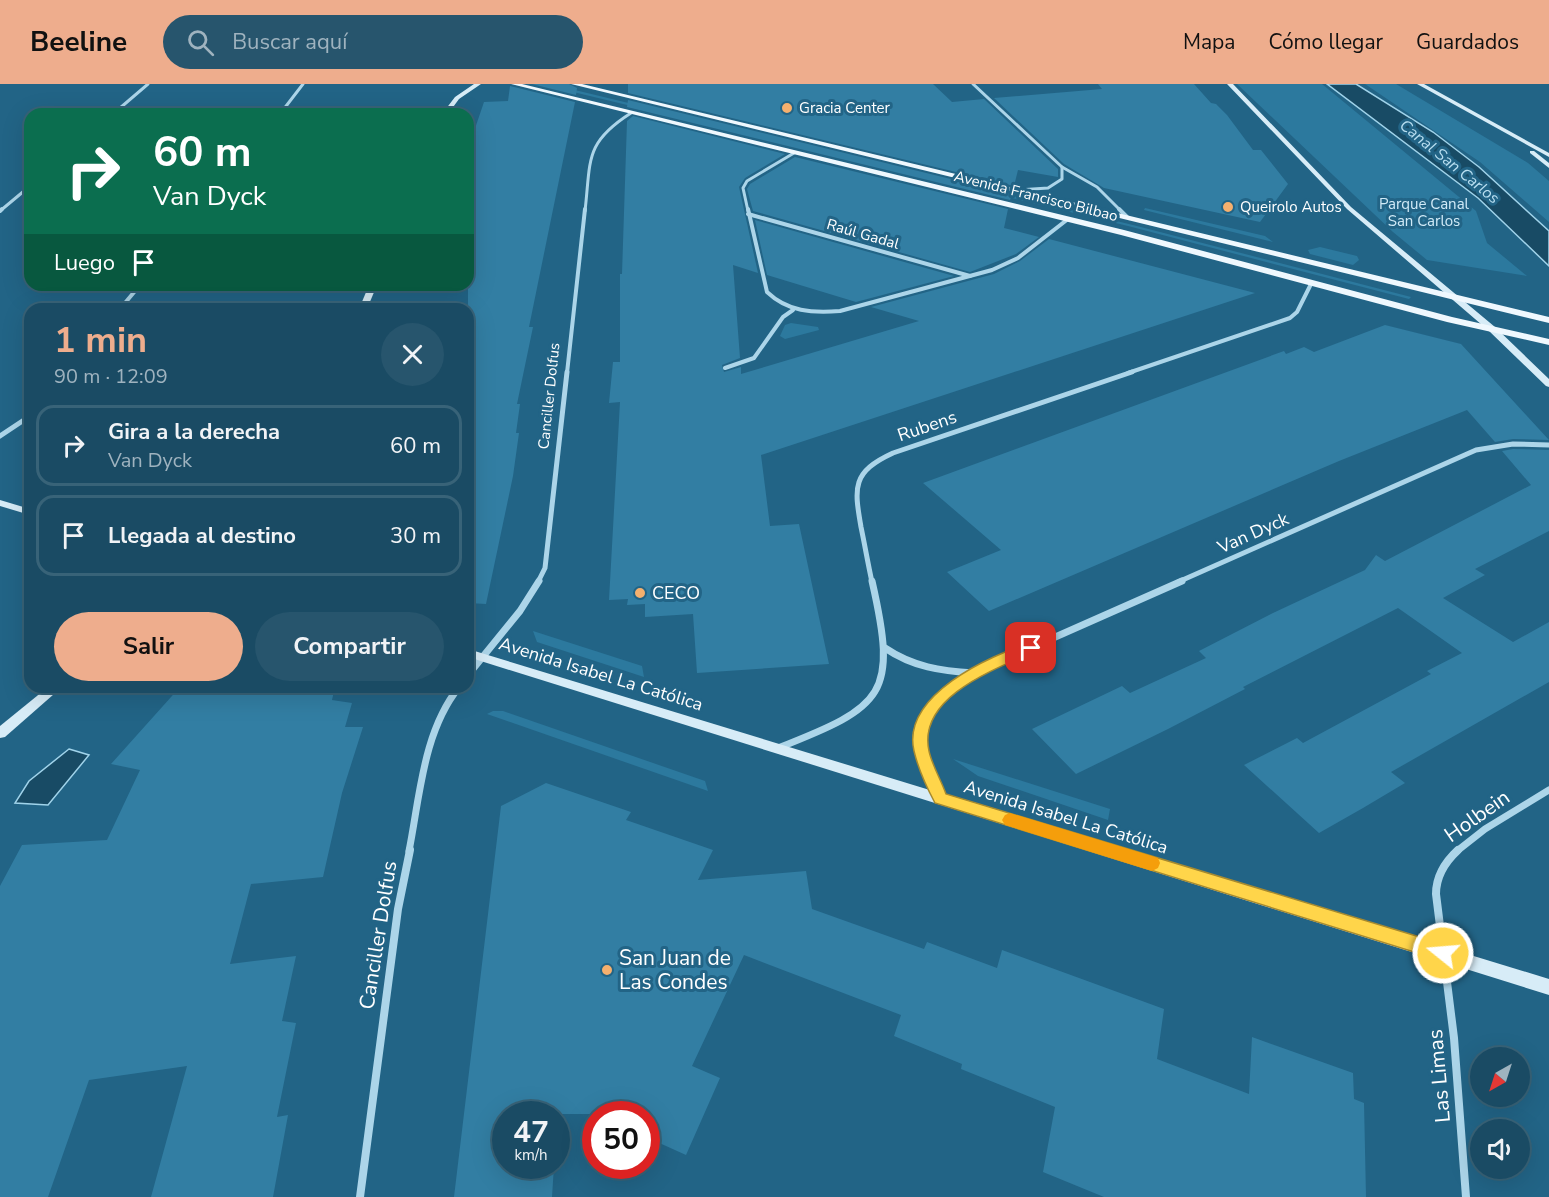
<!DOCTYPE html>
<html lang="es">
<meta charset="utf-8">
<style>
:root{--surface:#1a4b64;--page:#27556d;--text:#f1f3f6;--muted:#9fb3bf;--line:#386378;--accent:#eead8d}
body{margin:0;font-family:"Nunito Sans",sans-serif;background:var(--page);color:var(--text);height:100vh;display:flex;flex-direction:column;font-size:22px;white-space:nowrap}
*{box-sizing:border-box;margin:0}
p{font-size:20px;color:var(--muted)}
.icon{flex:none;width:33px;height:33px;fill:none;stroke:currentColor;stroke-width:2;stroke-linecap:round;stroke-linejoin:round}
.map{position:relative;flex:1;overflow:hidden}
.details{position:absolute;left:24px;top:219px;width:450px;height:390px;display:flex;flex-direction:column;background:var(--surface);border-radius:18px;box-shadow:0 6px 24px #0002,0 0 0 2px var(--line)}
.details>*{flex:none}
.guide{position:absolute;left:24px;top:24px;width:450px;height:183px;border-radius:18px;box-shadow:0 6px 24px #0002,0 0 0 2px var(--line);background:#0b6e4f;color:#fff;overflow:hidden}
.needle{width:39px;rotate:219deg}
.fabs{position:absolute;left:1470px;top:963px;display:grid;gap:12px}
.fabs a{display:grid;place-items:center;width:60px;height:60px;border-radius:50%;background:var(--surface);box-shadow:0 6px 24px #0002,0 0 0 2px var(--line);font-size:30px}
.speed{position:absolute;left:492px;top:1017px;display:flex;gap:12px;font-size:30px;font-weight:700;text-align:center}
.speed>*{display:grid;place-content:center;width:78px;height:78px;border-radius:50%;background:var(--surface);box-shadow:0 6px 24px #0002,0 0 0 2px var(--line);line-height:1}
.speed small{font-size:15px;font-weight:400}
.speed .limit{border:9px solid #d22;background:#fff;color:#111}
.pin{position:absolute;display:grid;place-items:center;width:51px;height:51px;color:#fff;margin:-26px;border-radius:12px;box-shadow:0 3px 9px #0006}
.me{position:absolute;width:66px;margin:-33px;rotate:287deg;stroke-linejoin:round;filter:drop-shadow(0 0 4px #0008)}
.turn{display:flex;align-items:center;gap:21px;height:126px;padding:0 30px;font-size:27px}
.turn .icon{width:78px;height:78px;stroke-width:2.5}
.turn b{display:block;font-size:42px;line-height:51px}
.then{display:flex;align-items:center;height:57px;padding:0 30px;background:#0003;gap:12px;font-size:22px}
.round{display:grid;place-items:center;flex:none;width:63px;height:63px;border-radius:32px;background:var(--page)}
.headline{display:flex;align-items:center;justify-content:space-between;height:102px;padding:0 30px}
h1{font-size:36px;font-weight:700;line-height:45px;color:var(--accent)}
.primary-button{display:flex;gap:12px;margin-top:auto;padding:12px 30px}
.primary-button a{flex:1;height:69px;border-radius:36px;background:var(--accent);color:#111;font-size:24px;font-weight:700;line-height:69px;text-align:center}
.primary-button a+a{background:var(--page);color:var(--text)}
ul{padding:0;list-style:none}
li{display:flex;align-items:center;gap:18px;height:81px;margin:0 12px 9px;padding:0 18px;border:3px solid var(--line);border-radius:18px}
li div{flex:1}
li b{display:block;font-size:22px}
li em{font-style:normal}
header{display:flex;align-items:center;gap:36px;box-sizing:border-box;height:84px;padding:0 30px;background:var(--accent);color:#111}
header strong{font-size:28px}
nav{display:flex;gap:33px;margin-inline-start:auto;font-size:21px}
.search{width:420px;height:54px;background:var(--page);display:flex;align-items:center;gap:15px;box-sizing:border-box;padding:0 21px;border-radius:33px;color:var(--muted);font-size:22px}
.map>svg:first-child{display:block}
.green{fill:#2c799e}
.water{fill:#184b65;stroke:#a0d3ea;stroke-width:1.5}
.building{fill:#327ea3}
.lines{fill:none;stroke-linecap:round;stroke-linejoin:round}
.street-far4{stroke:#acd5e9;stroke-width:3}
.street-far3{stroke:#acd5e9;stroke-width:4}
.street-far2{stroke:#acd5e9;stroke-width:5}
.street-far1{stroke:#acd5e9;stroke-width:7}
.street{stroke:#acd5e9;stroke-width:8}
.secondary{fill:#d7ecf7;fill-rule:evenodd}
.primary{fill:#eff8fe;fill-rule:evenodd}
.route{fill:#ffd54a;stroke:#a68a30;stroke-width:1.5}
.slow{fill:#f59e0b}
.poi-dot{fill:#f5b06e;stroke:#226486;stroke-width:2}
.labels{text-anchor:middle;stroke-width:6;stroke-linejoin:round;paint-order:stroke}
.far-poi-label{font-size:15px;fill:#fff;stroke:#226486;text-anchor:start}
.far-street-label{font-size:15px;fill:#fff;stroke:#226486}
.far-park-label{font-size:15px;fill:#d0eaf7;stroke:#226486}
.far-water-label{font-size:16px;font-style:italic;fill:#b8def0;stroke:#226486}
.street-label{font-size:18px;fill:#fff;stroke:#226486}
.poi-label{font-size:18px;fill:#fff;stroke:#226486;text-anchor:start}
.near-street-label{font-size:21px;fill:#fff;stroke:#226486}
.near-poi-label{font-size:21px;fill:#fff;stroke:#226486;text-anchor:start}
</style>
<header>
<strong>Beeline</strong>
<div class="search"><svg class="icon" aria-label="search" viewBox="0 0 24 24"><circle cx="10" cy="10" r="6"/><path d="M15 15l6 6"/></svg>Buscar aquí</div>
<nav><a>Mapa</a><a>Cómo llegar</a><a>Guardados</a></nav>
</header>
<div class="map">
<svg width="1549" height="1113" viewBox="0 0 1549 1113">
<rect width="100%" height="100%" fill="#226486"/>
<!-- green -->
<g class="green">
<polygon points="540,0 550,0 1133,141 1411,213 1409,215 1128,142"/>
<polygon points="1237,0 1322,0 1476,127 1487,159 1527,192 1427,176 1393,148"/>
<polygon points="1365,0 1396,0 1528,79 1549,97 1549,138 1480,78"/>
<polygon points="1145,124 1265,152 1273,158 1144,126"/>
<polygon points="1320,163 1357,172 1359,176 1353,181 1310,170 1308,166"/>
<polygon points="791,239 818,243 819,246 785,255 780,252 785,241"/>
<polygon points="533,547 642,582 644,593 537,558"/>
<polygon points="493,627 503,627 705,697 708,707 487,630"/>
<polygon points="953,675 1110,725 1108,736 978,692"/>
</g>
<!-- water -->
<g class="water">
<polygon points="1327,0 1356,0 1433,48 1479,83 1549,147 1549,182 1478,114"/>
<polygon points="69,665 89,671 48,721 15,719 29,697"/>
</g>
<!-- building -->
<g class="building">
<polygon points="532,0 569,0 577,4 576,11"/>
<polygon points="628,0 933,0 952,18 984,15 1058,85 1058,93 1018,86 1014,102 628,9"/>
<polygon points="1098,0 1194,0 1211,19 1216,20 1227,31 1253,66 1261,66 1288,100 1260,138 1104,104 1064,80 994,14 1102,5"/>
<polygon points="510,2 575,18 529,243 533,243 517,320 520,320 516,349 519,349 513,392 486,520 468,519 468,65 484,18 508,17"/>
<polygon points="628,16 1012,110 1010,116 627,23"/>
<polygon points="633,32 785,70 745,94 739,103 758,189 733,181 740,274 722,281 724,288 741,283 741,290 919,237 871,223 994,190 1020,177 1049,155 1255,209 761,371 770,442 799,440 829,580 697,589 693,530 645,533 645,520 627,521 628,515 609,516 620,318 609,319 613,278 620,278 620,190 622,190 627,37"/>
<polygon points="795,73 1008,125 1004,144 1039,153 1016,170 970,188 753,127 747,105 750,100"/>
<polygon points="755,136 954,192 856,218 767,191"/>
<polygon points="1385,241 1461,260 1549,356 1513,355 1495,358 1467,326 1339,377 989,527 947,488 1001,466 923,399 1284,267 1286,270 1304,263 1314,268"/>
<polygon points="1513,365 1549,366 1549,447 1475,485 1485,491 1443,514 1513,558 1549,538 1549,598 1391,688 1405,699 1363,724 1319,749 1244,681 1297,654 1303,659 1431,590 1427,587 1462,569 1398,524 1243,603 1245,605 1168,645 1076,690 1032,645 1122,602 1130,609 1206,574 1199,567 1273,529 1365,486 1376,471 1385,477 1531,401 1502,367"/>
<polygon points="180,603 335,603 332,616 352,619 345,643 363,643 342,709 323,793 251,800 230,880 296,872 282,937 296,939 277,1033 288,1031 273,1113 151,1113 187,982 89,996 48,1113 0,1113 0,802 22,761 107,756 140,686 111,680"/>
<polygon points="546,699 631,728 626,736 713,766 698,796 806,787 812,825 924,865 927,858 997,884 1002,866 1164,925 1157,975 1249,1010 1252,953 1353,989 1354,1015 1364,1019 1366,1113 1104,1113 1043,1088 1055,1023 961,985 962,980 894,952 901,931 744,871 692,982 720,994 686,1071 646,1053 646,1030 557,1030 556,1033 556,1030 506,1030 506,1082 554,1082 552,1113 454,1113 501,722"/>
</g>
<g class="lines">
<!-- street-far4 -->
<g class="street-far4">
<polyline points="973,0 1062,83 1097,103 1121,127"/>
<polyline points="113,30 148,0"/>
<polyline points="280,30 303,0"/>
<polyline points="1018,106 1048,104 1062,95 1062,83"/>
<polyline points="0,127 30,102"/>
<path d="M585,127C591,76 584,59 631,29"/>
<polyline points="748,127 743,104 747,97 794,69"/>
</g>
<!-- street-far3 -->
<g class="street-far3">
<path d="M748,125L767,208C788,228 812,229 840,227L992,186L1018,174L1068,135"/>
<polyline points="1119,125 1127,133"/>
<polyline points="0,127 2,125"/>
<polyline points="748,130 970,192"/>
<polyline points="120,225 140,201"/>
<polyline points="725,284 754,274 783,233 793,226"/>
<polyline points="567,289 585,125"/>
<polyline points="1128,289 1290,234 1297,228 1311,200"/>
</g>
<!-- street-far2 -->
<g class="street-far2">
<polyline points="0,352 30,332"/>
<polyline points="538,498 545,484 567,288"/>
<path d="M872,498C868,480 865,462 861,443C854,403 852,388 893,369L1132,288"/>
<polyline points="1178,498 1476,366 1513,360 1549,361"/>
</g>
<!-- street-far1 -->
<g class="street-far1">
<path d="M885,564C913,583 941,587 974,589"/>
<polyline points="468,591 520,527 539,497"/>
<path d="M778,664C885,622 898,611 872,497"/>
<path d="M940,714C912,648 910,631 974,589L1182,497"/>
<path d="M409,767C420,712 423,648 459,603"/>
<polyline points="1457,767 1485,745 1549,706"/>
</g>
<!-- street -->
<g class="street">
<path d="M1458,766C1445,778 1436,792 1436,810L1454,954L1466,1113"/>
<polyline points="360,1113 398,825 410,766"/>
</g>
<!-- secondary -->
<g class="secondary">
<polygon points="474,0 481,0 459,15 448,30 442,30 455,13"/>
<polygon points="1227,0 1233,0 1351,123 1495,243 1549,295 1549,303 1546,302 1489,247 1347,125"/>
<polygon points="1417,0 1424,0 1549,69 1549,73"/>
<polygon points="1530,67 1534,67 1549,79 1549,84 1530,69"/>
<polygon points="369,201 377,201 367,225 359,225"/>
<polygon points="0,416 30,425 30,431 0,422"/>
<polygon points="468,565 1549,895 1549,911 468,573"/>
<polygon points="48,603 62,603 5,653 0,654 0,642"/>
</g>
<!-- primary -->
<g class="primary">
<polygon points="511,0 522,0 1124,146 1452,233 1549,255 1549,261 1447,238 1121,151"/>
<polygon points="571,0 582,0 1549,233 1549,239"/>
</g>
</g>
<!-- route -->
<path class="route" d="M1031,559L1036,561V567C998,584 917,612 929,667C932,681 941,696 946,710L1443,860L1450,863L1452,869L1450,875L1443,877L935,719C927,704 918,684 914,667C901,612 989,571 1031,559Z"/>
<!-- slow -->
<polygon class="slow" points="1010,729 1152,772 1158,774 1160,779 1158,784 1152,787 1005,741 1002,736 1005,731"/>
<!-- markers -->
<g class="poi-dot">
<circle cx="787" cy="24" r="6"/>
<circle cx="1228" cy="123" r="6"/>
<circle cx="640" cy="509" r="6"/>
<circle cx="607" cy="886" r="6"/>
</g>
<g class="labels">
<!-- far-poi labels -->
<g class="far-poi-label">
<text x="799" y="29">Gracia Center</text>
<text x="1240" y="128">Queirolo Autos</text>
</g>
<!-- far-street labels -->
<g class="far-street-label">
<text transform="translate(1036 112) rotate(14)" y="5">Avenida Francisco Bilbao</text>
<text transform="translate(863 150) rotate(16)" y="5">Raúl Gadal</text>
<text transform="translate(549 312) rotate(-84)" y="5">Canciller Dolfus</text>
</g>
<!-- far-park labels -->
<g class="far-park-label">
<text x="1424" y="125">Parque Canal<tspan x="1424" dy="17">San Carlos</tspan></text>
</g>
<!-- far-water labels -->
<g class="far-water-label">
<text transform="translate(1450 77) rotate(39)" y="6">Canal San Carlos</text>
</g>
<!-- street labels -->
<g class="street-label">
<text transform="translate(927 342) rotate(-19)" y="6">Rubens</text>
<text transform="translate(1253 449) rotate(-24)" y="6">Van Dyck</text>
<text transform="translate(601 590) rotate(17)" y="6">Avenida Isabel La Católica</text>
<text transform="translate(1066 733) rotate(17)" y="6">Avenida Isabel La Católica</text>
</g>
<!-- poi labels -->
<g class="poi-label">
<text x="652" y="515">CECO</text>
</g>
<!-- near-street labels -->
<g class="near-street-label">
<text transform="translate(1477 732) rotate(-35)" y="7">Holbein</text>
<text transform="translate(378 851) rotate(-81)" y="7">Canciller Dolfus</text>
<text transform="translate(1439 992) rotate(-95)" y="7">Las Limas</text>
</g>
<!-- near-poi labels -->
<g class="near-poi-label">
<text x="619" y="881">San Juan de<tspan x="619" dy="24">Las Condes</tspan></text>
</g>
</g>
</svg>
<div class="fabs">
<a><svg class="needle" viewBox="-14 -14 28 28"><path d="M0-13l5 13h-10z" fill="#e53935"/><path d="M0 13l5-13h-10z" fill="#9fb3bf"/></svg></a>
<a><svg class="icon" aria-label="sound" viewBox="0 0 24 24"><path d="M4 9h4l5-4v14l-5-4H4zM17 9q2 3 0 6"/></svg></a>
</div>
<div class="speed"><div>47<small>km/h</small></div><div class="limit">50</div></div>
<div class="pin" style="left:1031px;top:564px;background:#d93025"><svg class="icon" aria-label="arrive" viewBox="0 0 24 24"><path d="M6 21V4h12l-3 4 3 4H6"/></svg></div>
<svg class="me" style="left:1443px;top:869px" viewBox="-20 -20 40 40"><circle r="17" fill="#ffd54a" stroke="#fff" stroke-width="3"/><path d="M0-11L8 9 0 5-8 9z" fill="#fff"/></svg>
<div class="guide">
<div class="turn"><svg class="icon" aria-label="right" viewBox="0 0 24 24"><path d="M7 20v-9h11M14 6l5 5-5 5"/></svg><div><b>60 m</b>Van Dyck</div></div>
<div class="then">Luego<svg class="icon" aria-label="arrive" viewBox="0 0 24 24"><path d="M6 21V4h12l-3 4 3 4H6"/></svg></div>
</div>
<section class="details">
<div class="headline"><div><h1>1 min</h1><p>90 m · 12:09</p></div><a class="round"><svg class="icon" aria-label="close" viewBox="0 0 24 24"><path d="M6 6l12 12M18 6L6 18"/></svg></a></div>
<ul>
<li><svg class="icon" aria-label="right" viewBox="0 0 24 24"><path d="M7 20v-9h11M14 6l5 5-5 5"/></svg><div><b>Gira a la derecha</b><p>Van Dyck</p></div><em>60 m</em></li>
<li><svg class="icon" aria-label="arrive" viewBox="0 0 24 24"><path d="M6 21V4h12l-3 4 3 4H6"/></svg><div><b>Llegada al destino</b></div><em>30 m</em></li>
</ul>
<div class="primary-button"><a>Salir</a><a>Compartir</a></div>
</section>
</div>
